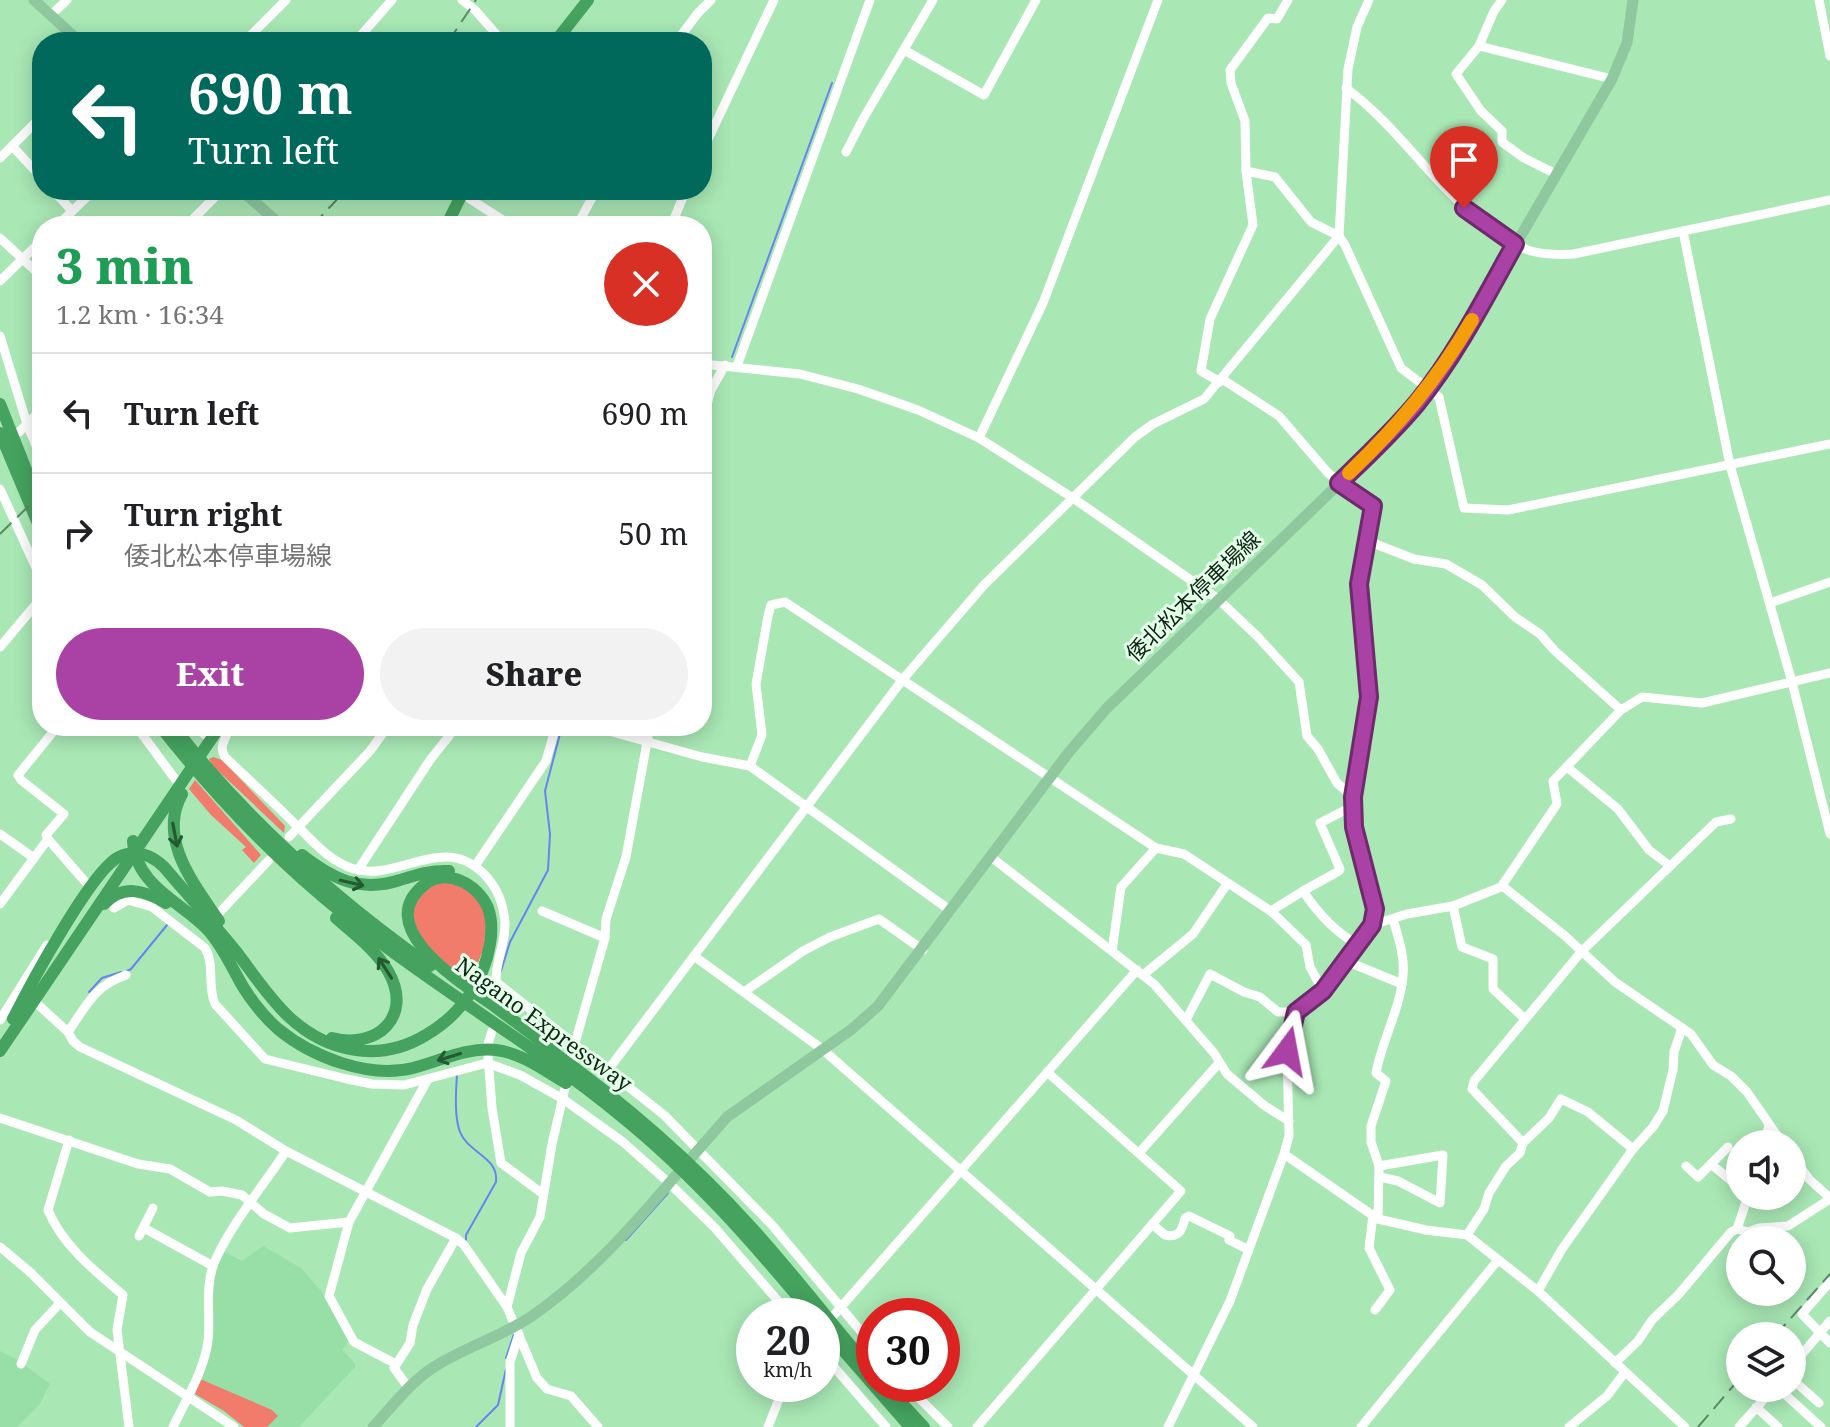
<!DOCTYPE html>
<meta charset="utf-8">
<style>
:root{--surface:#fff;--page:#f2f2f2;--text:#202124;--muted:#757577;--line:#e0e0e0;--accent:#aa41a4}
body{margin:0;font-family:"Noto Serif","Noto Sans JP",serif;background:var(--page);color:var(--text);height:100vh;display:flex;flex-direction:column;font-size:30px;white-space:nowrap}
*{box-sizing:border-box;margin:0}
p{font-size:26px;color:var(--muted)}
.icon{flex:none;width:44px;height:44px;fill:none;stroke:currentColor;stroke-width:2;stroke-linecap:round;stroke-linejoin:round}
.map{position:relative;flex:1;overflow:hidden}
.panel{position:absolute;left:32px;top:216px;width:680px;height:520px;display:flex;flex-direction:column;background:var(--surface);border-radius:32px;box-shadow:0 4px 20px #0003}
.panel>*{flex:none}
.top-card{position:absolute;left:32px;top:32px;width:680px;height:168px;border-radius:32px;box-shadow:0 4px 20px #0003;background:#00695c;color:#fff;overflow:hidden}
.tools{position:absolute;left:1726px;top:1130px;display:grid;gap:16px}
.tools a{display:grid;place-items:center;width:80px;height:80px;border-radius:50%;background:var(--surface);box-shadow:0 4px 20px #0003;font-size:40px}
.speed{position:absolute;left:736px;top:1298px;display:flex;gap:16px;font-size:40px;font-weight:700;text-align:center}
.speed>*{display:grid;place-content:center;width:104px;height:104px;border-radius:50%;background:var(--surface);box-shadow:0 4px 20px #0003;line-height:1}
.speed small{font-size:20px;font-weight:400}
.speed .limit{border:12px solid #d22;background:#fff;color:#111}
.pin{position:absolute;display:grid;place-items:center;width:68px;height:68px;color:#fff;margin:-82px -34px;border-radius:50% 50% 50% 0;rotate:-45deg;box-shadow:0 0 8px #0007}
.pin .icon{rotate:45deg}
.me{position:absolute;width:88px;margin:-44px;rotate:13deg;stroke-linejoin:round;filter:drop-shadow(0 0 6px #0008)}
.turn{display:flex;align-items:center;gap:28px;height:168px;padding:0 24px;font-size:36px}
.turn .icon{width:104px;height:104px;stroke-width:2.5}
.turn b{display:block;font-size:56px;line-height:68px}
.round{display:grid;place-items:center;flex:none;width:84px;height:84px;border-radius:42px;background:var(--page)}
.summary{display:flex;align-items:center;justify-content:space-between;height:136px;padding:0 24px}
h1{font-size:48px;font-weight:800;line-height:60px;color:#1e9e55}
.button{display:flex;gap:16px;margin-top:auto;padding:16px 24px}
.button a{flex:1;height:92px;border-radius:48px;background:var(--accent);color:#fff;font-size:32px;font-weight:800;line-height:92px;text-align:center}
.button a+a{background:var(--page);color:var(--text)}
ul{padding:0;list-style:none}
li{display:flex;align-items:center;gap:24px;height:120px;padding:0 24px;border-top:2px solid var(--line)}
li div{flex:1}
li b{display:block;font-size:30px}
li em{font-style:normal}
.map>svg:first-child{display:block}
.built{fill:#98dea7}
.green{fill:#f17c6b}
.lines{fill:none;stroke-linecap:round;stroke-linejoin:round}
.stream{stroke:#6784f0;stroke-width:2}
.minor{stroke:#fff;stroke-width:9}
.major{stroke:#8fc89f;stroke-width:11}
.highway{stroke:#45a35f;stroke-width:12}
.rail{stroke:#5c8865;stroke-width:2;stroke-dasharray:16 8;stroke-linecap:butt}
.oneway{stroke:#245932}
.route-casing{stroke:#6e2a6b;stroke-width:20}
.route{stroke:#aa41a4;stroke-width:14}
.slow{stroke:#f59e0b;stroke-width:14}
.labels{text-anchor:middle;stroke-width:6;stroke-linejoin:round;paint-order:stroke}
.street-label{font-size:22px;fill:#0e2714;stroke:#e6ffea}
</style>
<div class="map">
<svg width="1830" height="1427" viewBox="0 0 1830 1427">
<rect width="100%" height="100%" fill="#a9e8b5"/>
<!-- built -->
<g class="built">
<polygon points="263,1246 301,1268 322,1292 349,1341 342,1350 355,1363 355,1367 299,1427 244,1427 224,1411 195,1394 209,1356 213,1335 212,1282 223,1251 242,1261"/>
<polygon points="0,1351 18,1360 50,1384 39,1405 17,1427 0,1427"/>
</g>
<!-- green -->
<g class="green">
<polygon points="213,757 222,760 285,826 284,833 212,765 209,759"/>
<polygon points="195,780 261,855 254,863 242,850 246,847 211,815 189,789"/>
<path d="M439,882L459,883L481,901L487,923L483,950L471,980C454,976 441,962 430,949C426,943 418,936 415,928C406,908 422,891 439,882Z"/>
<polygon points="200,1379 272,1410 278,1416 267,1427 244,1427 224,1411 195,1394"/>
</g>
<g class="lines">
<!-- stream -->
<g class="stream">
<polyline points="732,357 832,83"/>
<polyline points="127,971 131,969 167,925"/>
<polyline points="501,971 510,942 548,870 550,834 545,791 562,726"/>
<polyline points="89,992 102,978 121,972"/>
<polyline points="507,1008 510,1002"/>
<path d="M457,1074C456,1091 454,1116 460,1132C468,1153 499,1157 496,1182L466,1235V1240"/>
<polyline points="626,1240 668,1193"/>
<polyline points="506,1358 514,1334"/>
<polyline points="476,1427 498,1405 506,1369"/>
</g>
<!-- minor -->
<g class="minor">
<polyline points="462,0 475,10 503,42"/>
<polyline points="1502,0 1494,11 1479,46 1456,74 1481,111 1502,131 1502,142 1524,158 1556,174"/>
<polyline points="1819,0 1830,56"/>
<polyline points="51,15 67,0"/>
<polyline points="244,42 286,0"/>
<polyline points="355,42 392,0"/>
<polyline points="676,42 698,13 711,0"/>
<polyline points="1479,46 1612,79"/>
<polyline points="904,50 984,95 1036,0"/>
<path d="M1346,88C1400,128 1434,187 1488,226C1502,236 1515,246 1531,251C1546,255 1559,255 1574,254L1830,200"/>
<polyline points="12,146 42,178"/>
<polyline points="702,152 774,0"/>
<polyline points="846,152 863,119 933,0"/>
<polyline points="0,158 42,116"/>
<polyline points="1246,171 1275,177 1311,222 1339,236 1345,245 1401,368 1439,397 1464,508 1508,510 1830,444"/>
<polyline points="53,190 72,211"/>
<polyline points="456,190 512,226"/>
<polyline points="57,226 94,190"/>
<polyline points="186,226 222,190"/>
<polyline points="577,226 596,190"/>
<polyline points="671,226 686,190"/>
<polyline points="1683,231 1730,465 1792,682 1830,834"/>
<polyline points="0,238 42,277"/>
<polyline points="0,281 42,240"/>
<polyline points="0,336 27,424 42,460"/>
<polyline points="702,364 800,374 858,389 918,410 979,438 1073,498 1218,599 1258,637 1299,682 1307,736 1318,749 1337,783 1353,797"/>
<polyline points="737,366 870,0"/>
<polyline points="1220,382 1201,371 1210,319 1253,225 1246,171 1245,121 1231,83 1230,70 1268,18 1277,19 1288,0"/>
<polyline points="702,423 711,390 725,365"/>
<polyline points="19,432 42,409"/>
<polyline points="979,438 1043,303 1158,0"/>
<polyline points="0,489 42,581"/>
<polyline points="1365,540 1414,559 1446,564 1482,585 1515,617 1540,634 1554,650 1621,710"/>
<polyline points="1770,603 1830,582"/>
<polyline points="0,647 42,597"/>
<polyline points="136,726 175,779"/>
<polyline points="197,726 205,735"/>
<path d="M221,726L228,730C226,741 218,745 225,757C247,778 270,799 292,821C311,839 328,861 354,869C398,882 442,833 483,873C497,887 503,902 505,922C506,943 495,962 496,982L664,1115L772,1225L874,1347"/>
<polyline points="591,726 702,757 750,766 951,911"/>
<polyline points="750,766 762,735 756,684 768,616 771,605 785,602 1156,848 1184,854 1272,912 1306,945 1310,967 1323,991"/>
<polyline points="1567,767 1618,809 1649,850 1670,866"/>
<path d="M1353,806L1320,823L1340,869L1339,871L1303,891C1317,912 1335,932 1358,945"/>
<polyline points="0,834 34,858 0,904"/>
<polyline points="289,837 370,751 388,726"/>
<polyline points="48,839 88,885"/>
<polyline points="991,857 1154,984 1214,1053 1227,1074 1265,1106 1289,1121"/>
<polyline points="34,858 48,839 46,835 64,814 21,780 18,775 58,726"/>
<polyline points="475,866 546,761 556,726"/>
<polyline points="358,870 430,760 449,736 454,726"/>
<polyline points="1501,887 1505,888 1564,935 1615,982 1691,1034 1713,1065 1731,1076 1747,1092 1783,1144"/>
<polyline points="1453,906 1462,947 1493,959 1493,989 1525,1019"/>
<path d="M114,908L128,900L152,907L205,948C215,964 207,986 215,1004L265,1059L347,1079L372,1084L404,1085L487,1063L520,1075L563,1099L623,1142L669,1183L715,1228L791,1316"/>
<polyline points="542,911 605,938"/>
<polyline points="1271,911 1303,891"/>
<polyline points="219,913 269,860"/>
<polyline points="1372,925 1407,914 1453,906 1501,887 1557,804 1553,781 1621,710 1642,697 1702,703 1830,673"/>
<polyline points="1112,951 1121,887 1156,848"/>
<polyline points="694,956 822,1049 1253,1427"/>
<polyline points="1346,961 1402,984"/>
<polyline points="1143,975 1193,934 1227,884"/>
<polyline points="744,992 803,951 830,937 879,919 923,950"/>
<polyline points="33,1000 68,1032 73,1041 80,1047 236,1120 286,1151 456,1238 464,1245 507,1307 537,1378 547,1389 571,1396 598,1427"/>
<polyline points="0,1020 47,945"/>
<polyline points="1186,1020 1210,974 1244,992 1260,997 1278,1012 1296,1012"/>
<path d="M68,1032C87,1005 94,986 126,975"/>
<polyline points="488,1044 492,1031"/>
<polyline points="488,1056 492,1108 501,1163 543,1194"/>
<polyline points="571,1057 605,938 606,919 626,857 650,726"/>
<polyline points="608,1070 903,679 984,585 1135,437 1153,424 1204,399 1339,236 1348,69 1357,27 1369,0"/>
<polyline points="0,1118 138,1164 170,1169 210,1192 222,1191 242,1195 264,1214 290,1228 349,1222"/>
<path d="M69,1140L48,1210C62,1245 96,1272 123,1295L117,1330L129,1427"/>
<polyline points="1523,1143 1549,1118 1561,1099 1588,1112 1633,1149"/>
<polyline points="1765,1144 1769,1124"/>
<polyline points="1139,1153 1219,1063"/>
<polyline points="1284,1154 1378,1219 1426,1230 1467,1235 1538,1291 1685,1427"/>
<polyline points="1792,1156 1809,1179 1830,1198"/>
<polyline points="1711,1164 1740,1188"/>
<polyline points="1379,1166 1443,1155 1440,1203 1398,1181 1380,1177"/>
<polyline points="1686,1166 1698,1177 1728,1147"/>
<polyline points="1373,1215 1369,1248 1390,1290 1375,1310"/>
<path d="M1378,1219L1379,1166L1371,1142V1126L1386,1081L1376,1073C1382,1040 1401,1007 1403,975C1405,956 1398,937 1393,919"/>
<path d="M1152,1224L1165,1235C1179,1238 1182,1231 1185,1218L1189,1216L1230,1236L1229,1240L1249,1250"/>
<polyline points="144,1228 213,1266"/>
<polyline points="1737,1229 1748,1232 1759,1228 1788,1226 1830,1199"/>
<polyline points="1467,1235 1484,1209 1489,1193 1506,1166 1520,1153 1523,1143 1472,1089 1474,1081 1582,951 1716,822 1731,819"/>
<polyline points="139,1236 153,1208"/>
<polyline points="0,1247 30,1272 90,1332 234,1427"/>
<polyline points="1830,1282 1802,1314 1830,1343"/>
<polyline points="1538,1291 1562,1249 1633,1149 1653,1127 1663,1111 1673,1070 1674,1052 1682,1028"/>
<polyline points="507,1307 521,1253 540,1217 552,1144 565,1088"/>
<polyline points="834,1315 1137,970"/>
<polyline points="822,1353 886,1427"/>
<polyline points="1615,1363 1638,1341 1652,1320 1679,1294 1731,1232 1737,1229 1748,1196"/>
<polyline points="21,1364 35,1330 60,1303"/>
<polyline points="396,1364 354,1342 329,1296 349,1222 428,1079"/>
<polyline points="1792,1366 1830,1321"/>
<polyline points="1792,1379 1819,1403"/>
<polyline points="905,1384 948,1427"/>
<polyline points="408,1387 394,1368 410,1343 413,1325 427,1289 456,1238"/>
<polyline points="1778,1388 1821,1427"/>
<polyline points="1756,1407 1778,1427"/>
<path d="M173,1427C186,1400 204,1371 208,1341C211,1314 204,1286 215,1261C231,1224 264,1185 286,1151"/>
<polyline points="510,1427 510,1362 519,1334"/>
<polyline points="768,1427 785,1384"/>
<polyline points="977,1427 1181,1191 1047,1072"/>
<polyline points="1168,1427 1230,1301 1284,1154 1289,1136 1287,1051 1296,1012 1323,991 1333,979 1372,925 1374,917 1375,909 1354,827 1353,797 1369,697 1359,584 1373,506 1328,473 1279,416 1222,379"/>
<polyline points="1361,1427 1498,1260"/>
<polyline points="1569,1427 1607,1396 1625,1372"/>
<polyline points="1739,1427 1774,1388"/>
</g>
<!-- major -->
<g class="major">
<polyline points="34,0 80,42"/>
<polyline points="241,190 282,226"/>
<polyline points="692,1157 727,1117 852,1029 878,1006 1069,752 1107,708 1379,445 1417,403 1451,356 1612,79 1627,43 1633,0"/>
<path d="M373,1427C393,1406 409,1383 434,1367C465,1347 501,1337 532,1316C587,1278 634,1225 677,1174"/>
</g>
<!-- highway -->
<g class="highway">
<polyline points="555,42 588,0"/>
<polyline points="446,226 464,190"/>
<polyline points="0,404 42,510"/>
<polyline points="0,433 42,533"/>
<path d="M160,726C215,796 277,861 346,916C434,987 533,1044 621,1116C693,1174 754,1244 814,1316"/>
<path d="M173,726C246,820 333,897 430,966"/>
<path d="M182,794C157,839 194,884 219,921"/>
<path d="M133,841C136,886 180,901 208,930C221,944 228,960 237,976C246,994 263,1016 278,1029C312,1057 369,1079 413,1068C440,1061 467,1047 496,1050C522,1053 544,1070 566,1083"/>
<path d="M302,855C333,879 360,893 400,880C416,875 431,870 449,871"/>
<path d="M104,904C123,884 144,890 166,903"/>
<path d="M13,1019C28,989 92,869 119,857C136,849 152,855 164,867C188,895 212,922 235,950C252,972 268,997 288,1016C327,1053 380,1063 426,1035C459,1016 484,982 490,944C492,932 492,919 488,908C478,884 446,867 424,885C370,928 465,985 494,1006C515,1022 536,1036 556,1054"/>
<path d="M332,1038C377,1050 414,1016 388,971C376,950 354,934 336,918"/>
<path d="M550,1050C623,1102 691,1161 752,1228C794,1274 832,1325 874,1373"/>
<polyline points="0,1051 220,726"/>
<polyline points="822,1326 910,1427"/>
<polyline points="884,1384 924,1427"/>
</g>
<!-- rail -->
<g class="rail">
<polyline points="448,42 476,0"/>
<polyline points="312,226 346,190"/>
<polyline points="0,534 42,493"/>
<polyline points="1775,1336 1830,1274"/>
<polyline points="1698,1427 1740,1378"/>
</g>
</g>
<!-- one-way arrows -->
<defs><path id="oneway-shaft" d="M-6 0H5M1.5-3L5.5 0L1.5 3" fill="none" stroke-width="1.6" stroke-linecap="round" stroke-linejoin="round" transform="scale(2)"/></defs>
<g class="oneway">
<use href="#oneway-shaft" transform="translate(175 835) rotate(79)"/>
<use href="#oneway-shaft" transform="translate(352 883) rotate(13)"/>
<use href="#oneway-shaft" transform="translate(385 968) rotate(-123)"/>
<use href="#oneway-shaft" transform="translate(449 1057) rotate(163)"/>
</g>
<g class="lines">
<!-- route casing -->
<g class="route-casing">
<path id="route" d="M1287,1051L1296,1012L1323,991L1372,925L1375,909L1354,827L1353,797L1369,697L1359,584L1373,506L1339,483C1366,457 1393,432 1417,403C1456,355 1485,298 1515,244L1464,208"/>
</g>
<!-- route -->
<use href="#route" class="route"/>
<!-- slow -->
<path class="slow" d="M1349,473C1399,425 1437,380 1472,320"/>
</g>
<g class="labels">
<!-- street labels -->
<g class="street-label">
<text transform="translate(1193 596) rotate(-44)" y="8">倭北松本停車場線</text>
<text transform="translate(544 1024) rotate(36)" y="8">Nagano Expressway</text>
</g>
</g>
</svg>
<div class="tools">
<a><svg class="icon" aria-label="sound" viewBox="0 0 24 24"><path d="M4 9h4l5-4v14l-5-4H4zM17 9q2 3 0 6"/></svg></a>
<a><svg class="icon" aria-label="search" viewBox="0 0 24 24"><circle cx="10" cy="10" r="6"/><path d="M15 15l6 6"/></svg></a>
<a><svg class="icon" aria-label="layers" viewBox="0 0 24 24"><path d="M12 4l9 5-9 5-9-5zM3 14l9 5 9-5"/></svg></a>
</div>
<div class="speed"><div>20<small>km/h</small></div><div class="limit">30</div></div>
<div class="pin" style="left:1464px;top:208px;background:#d93025"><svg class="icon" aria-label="arrive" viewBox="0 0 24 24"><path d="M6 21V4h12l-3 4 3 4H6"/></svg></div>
<svg class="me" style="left:1287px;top:1051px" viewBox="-20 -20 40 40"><path d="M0-17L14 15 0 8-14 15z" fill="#aa41a4" stroke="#fff" stroke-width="4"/></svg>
<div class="top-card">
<div class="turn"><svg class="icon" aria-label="left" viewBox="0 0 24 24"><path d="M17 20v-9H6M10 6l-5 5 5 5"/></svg><div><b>690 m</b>Turn left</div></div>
</div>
<section class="panel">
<div class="summary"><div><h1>3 min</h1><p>1.2 km · 16:34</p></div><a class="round" style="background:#d93025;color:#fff"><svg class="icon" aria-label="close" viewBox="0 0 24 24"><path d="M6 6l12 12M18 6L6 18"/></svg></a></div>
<ul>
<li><svg class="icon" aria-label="left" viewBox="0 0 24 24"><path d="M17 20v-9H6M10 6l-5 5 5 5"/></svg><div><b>Turn left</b></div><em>690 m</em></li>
<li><svg class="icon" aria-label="right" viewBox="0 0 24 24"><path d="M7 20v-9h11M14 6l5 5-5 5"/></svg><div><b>Turn right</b><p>倭北松本停車場線</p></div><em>50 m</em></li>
</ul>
<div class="button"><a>Exit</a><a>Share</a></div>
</section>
</div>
